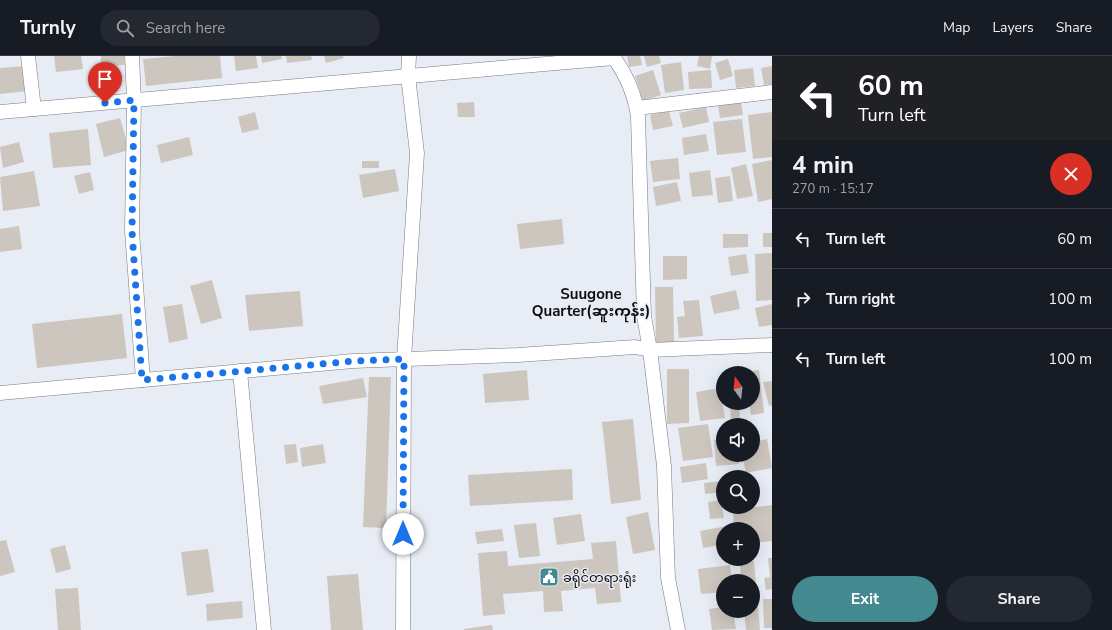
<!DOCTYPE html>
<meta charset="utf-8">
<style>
:root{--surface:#171b24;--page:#242831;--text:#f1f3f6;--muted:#9ea1a6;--line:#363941;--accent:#438a90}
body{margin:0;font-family:"Nunito Sans","Noto Sans Myanmar",sans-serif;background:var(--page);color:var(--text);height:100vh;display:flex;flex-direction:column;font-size:15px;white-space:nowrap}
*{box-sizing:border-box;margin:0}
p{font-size:13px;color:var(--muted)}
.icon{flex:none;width:22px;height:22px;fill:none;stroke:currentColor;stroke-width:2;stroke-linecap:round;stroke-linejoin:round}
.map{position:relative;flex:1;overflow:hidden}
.sheet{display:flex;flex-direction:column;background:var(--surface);width:340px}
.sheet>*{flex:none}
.hud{background:#202124;color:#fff;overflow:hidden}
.needle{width:26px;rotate:345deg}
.fabs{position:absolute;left:716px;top:310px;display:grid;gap:8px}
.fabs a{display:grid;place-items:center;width:44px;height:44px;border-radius:50%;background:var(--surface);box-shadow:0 4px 16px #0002;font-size:20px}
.pin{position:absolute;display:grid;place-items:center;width:34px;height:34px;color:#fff;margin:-41px -17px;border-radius:50% 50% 50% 0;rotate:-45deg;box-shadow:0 0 4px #0007}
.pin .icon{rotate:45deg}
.me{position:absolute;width:44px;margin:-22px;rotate:0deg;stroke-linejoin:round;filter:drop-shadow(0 0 3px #0008)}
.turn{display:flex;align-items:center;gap:14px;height:84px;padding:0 20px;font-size:18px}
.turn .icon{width:52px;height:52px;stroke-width:2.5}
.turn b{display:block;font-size:28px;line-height:34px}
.round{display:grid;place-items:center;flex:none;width:42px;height:42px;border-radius:21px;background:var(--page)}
.overview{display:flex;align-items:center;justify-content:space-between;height:68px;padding:0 20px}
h1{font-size:24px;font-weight:700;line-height:30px}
.action{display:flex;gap:8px;margin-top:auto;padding:8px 20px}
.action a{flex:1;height:46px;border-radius:24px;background:var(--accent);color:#fff;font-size:16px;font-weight:700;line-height:46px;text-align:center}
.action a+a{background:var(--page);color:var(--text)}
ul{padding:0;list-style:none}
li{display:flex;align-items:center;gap:12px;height:60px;padding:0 20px;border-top:1px solid var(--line)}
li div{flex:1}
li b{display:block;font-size:15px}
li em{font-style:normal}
header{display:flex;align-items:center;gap:24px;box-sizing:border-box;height:56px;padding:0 20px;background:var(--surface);border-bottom:1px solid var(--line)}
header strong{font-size:19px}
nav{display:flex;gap:22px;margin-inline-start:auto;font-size:14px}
.search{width:280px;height:36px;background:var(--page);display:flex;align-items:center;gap:10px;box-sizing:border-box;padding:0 14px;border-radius:22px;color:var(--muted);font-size:15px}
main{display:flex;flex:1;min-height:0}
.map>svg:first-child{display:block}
.building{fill:#cdc6bf}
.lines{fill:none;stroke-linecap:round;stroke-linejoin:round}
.minor-casing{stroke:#777a82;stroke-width:15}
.minor{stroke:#fff;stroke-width:14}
.route{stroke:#1a73e8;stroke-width:7;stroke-dasharray:0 12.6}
.labels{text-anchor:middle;stroke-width:3;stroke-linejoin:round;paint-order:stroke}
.poi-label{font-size:13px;fill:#0d0e11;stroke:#e8ecf5;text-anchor:start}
.quarter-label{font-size:15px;font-weight:bold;fill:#0d0e11;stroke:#e8ecf5}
</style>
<header>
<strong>Turnly</strong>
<div class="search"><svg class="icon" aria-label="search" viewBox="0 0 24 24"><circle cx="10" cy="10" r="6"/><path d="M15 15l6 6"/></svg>Search here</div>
<nav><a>Map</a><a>Layers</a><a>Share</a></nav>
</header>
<main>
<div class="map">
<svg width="772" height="574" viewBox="0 0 772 574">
<rect width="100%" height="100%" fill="#e8ecf5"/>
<!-- building -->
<g class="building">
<polygon points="54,0 81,0 83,13 56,16"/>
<polygon points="101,0 124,0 125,9 101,10"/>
<polygon points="176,0 220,0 222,22 146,30 143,3"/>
<polygon points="234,0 256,0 258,12 236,15"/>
<polygon points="261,0 281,0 282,3 262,7"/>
<polygon points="286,0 311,0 312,4 287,7"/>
<polygon points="324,0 343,0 344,2 326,7"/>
<polygon points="627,0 640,0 642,9 629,11"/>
<polygon points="644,0 659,0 661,7 647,11"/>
<polygon points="699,0 712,0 710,13 697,10"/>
<polygon points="728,3 733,20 720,24 715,7"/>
<polygon points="681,6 684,34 665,37 661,9"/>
<polygon points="25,10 28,35 0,38 0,12"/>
<polygon points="772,10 772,28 764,29 761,12"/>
<polygon points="753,12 755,30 736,32 734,14"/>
<polygon points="653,14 661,39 643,45 635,20"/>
<polygon points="711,14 712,32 689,33 688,16"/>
<polygon points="474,46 475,61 458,61 457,47"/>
<polygon points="741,46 743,59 720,62 718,49"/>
<polygon points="706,51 709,66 683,72 679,57"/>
<polygon points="669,55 673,70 653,74 650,59"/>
<polygon points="255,56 259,73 242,77 238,61"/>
<polygon points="772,56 772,101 753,103 748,59"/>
<polygon points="120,62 129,94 104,101 96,68"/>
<polygon points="742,63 746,96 717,99 713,66"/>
<polygon points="88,73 91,109 53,112 49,77"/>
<polygon points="706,78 709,95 684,99 682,82"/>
<polygon points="189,81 193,99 161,107 157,89"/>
<polygon points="19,86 24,106 3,112 0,91"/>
<polygon points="678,102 680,123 653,126 650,105"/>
<polygon points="772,104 772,143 758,146 752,108"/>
<rect x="362" y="105" width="17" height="7"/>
<polygon points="746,108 753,140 737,143 731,112"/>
<polygon points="395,113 399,135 363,142 359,119"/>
<polygon points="710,114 713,139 692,141 689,117"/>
<polygon points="34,115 40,150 3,155 0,121"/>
<polygon points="90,116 94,134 79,138 74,120"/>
<polygon points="730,120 733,145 718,147 715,122"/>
<polygon points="677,126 681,145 656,150 653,131"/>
<polygon points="562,163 564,188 520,193 517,168"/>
<polygon points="19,170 22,193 0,196 0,173"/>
<rect x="763" y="177" width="9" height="14"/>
<polygon points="723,178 748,178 748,191 723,192"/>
<polygon points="772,197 772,244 756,245 755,198"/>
<polygon points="746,198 749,217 731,220 728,201"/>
<polygon points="663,200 687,200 687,223 663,224"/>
<polygon points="212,224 222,262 201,268 190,230"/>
<polygon points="655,231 673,231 674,286 656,286"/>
<polygon points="736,234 740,253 714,258 710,240"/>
<polygon points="300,235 303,270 249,275 245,239"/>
<polygon points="699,244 703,280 679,282 677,261 685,260 683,245"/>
<polygon points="182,248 188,283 169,287 163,251"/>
<polygon points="772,248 772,269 759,271 755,252"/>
<polygon points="122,258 127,302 37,312 32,268"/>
<polygon points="667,313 689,313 689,367 667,368"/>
<polygon points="527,314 529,344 485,347 483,318"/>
<polygon points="759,314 764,357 751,359 749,347 753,347 753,317 743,316"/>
<polygon points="369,321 391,321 386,472 363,471"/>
<polygon points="363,322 367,341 323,348 319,330"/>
<polygon points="772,325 772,349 769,350 763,326"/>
<polygon points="720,332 725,362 700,365 696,336"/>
<polygon points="730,347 739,347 740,362 731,363"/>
<polygon points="633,363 641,444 611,448 602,366"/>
<polygon points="708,368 713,401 683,405 678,372"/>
<polygon points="723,383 723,399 739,399 739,408 716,410 714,384"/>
<polygon points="767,383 772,412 746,417 742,399 753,399 753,386"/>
<polygon points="296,388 298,406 286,408 284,389"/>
<polygon points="323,388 326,407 302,411 300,392"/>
<polygon points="706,407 708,423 682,427 680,411"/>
<polygon points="572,413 573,444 470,450 468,419"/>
<polygon points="722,425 723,436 705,438 704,427"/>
<polygon points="721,444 724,462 710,463 708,446"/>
<polygon points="772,449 772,485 753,487 753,473 734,473 733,451 747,451 747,452"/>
<polygon points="648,456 655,494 633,498 626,461"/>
<polygon points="581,458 585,485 557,489 553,462"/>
<polygon points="536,467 540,500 519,502 514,469"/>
<polygon points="727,470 728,473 723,473 723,499 721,489 703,492 700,475"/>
<polygon points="502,473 504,485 477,488 475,476"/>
<polygon points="6,484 15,516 0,520 0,485"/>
<polygon points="616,485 621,546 597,548 595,532 561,535 563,555 544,556 543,535 503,538 505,558 483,560 478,497 507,495 508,510 593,503 591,487"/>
<polygon points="65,489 71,513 56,517 50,493"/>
<polygon points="208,493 214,536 187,540 181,496"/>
<polygon points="768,502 772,502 772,533 766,534 764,522 770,521"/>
<polygon points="754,505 760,574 746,574 744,555 753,555 753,525 741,525 740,506"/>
<polygon points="730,509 732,525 723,525 723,536 701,538 698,513"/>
<polygon points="358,518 363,574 331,574 327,520"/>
<polygon points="78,532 81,574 58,574 55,533"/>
<polygon points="763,543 772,543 772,572 764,572"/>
<polygon points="242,545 243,562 207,565 206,548"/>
<polygon points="723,551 723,555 733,555 736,573 712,574 709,553"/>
<polygon points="492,569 493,574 464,574 464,573"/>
</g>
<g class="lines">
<!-- minor casing -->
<g class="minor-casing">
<g id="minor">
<polyline points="28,0 34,53"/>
<polyline points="132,0 134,44 132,175 143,324"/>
<path d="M614,2C627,20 635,38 638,61L644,260L650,294L772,289"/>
<polyline points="637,52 772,36"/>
<polyline points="0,56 614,2 614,0"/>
<polyline points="240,315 264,574"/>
<polyline points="0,337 353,305 518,299 635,291 650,294 664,410 668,522 678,574"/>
<polyline points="403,574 404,303 417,97 408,20 409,0"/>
</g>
</g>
<!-- minor -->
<use href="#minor" class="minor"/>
</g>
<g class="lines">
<!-- route -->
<polyline class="route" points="105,47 134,44 132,175 142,324 354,305 404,303 403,478"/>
</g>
<!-- icons -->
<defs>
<g id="civic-square" transform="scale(1)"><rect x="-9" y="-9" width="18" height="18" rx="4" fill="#438a90" stroke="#e8ecf5"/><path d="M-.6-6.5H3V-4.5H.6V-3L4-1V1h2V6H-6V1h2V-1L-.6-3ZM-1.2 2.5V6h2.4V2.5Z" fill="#fff"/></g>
</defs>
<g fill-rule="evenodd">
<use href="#civic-square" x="549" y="521"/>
</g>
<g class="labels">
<!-- poi labels -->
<g class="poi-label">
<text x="563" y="526">ခရိုင်တရားရုံး</text>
</g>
<!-- quarter labels -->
<g class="quarter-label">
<text x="591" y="243">Suugone<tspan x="591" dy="17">Quarter(ဆူးကုန်း)</tspan></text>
</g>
</g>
</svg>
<div class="fabs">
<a><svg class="needle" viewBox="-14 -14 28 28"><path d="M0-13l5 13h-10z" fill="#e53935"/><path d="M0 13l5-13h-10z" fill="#9ea1a6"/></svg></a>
<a><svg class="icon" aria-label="sound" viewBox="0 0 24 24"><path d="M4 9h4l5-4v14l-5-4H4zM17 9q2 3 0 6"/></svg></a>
<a><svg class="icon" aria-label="search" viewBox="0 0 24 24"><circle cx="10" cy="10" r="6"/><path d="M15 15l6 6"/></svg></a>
<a>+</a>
<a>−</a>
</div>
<div class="pin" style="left:105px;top:47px;background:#d93025"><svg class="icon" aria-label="arrive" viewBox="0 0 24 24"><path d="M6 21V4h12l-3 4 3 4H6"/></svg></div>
<svg class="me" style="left:403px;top:478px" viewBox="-20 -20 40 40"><circle r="19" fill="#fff"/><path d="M0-13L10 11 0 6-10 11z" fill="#1a73e8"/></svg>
</div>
<section class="sheet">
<div class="hud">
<div class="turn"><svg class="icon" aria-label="left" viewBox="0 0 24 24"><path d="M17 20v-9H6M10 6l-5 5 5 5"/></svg><div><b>60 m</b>Turn left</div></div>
</div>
<div class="overview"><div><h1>4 min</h1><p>270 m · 15:17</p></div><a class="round" style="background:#d93025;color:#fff"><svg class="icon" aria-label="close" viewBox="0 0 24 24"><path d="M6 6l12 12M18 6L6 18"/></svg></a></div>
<ul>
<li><svg class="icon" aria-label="left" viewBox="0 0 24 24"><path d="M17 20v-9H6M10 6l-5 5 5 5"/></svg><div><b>Turn left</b></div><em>60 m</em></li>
<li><svg class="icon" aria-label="right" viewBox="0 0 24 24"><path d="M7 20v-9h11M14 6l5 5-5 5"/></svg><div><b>Turn right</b></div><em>100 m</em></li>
<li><svg class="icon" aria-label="left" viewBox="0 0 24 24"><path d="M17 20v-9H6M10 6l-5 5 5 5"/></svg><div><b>Turn left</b></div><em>100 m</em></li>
</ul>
<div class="action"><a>Exit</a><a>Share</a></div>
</section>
</main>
